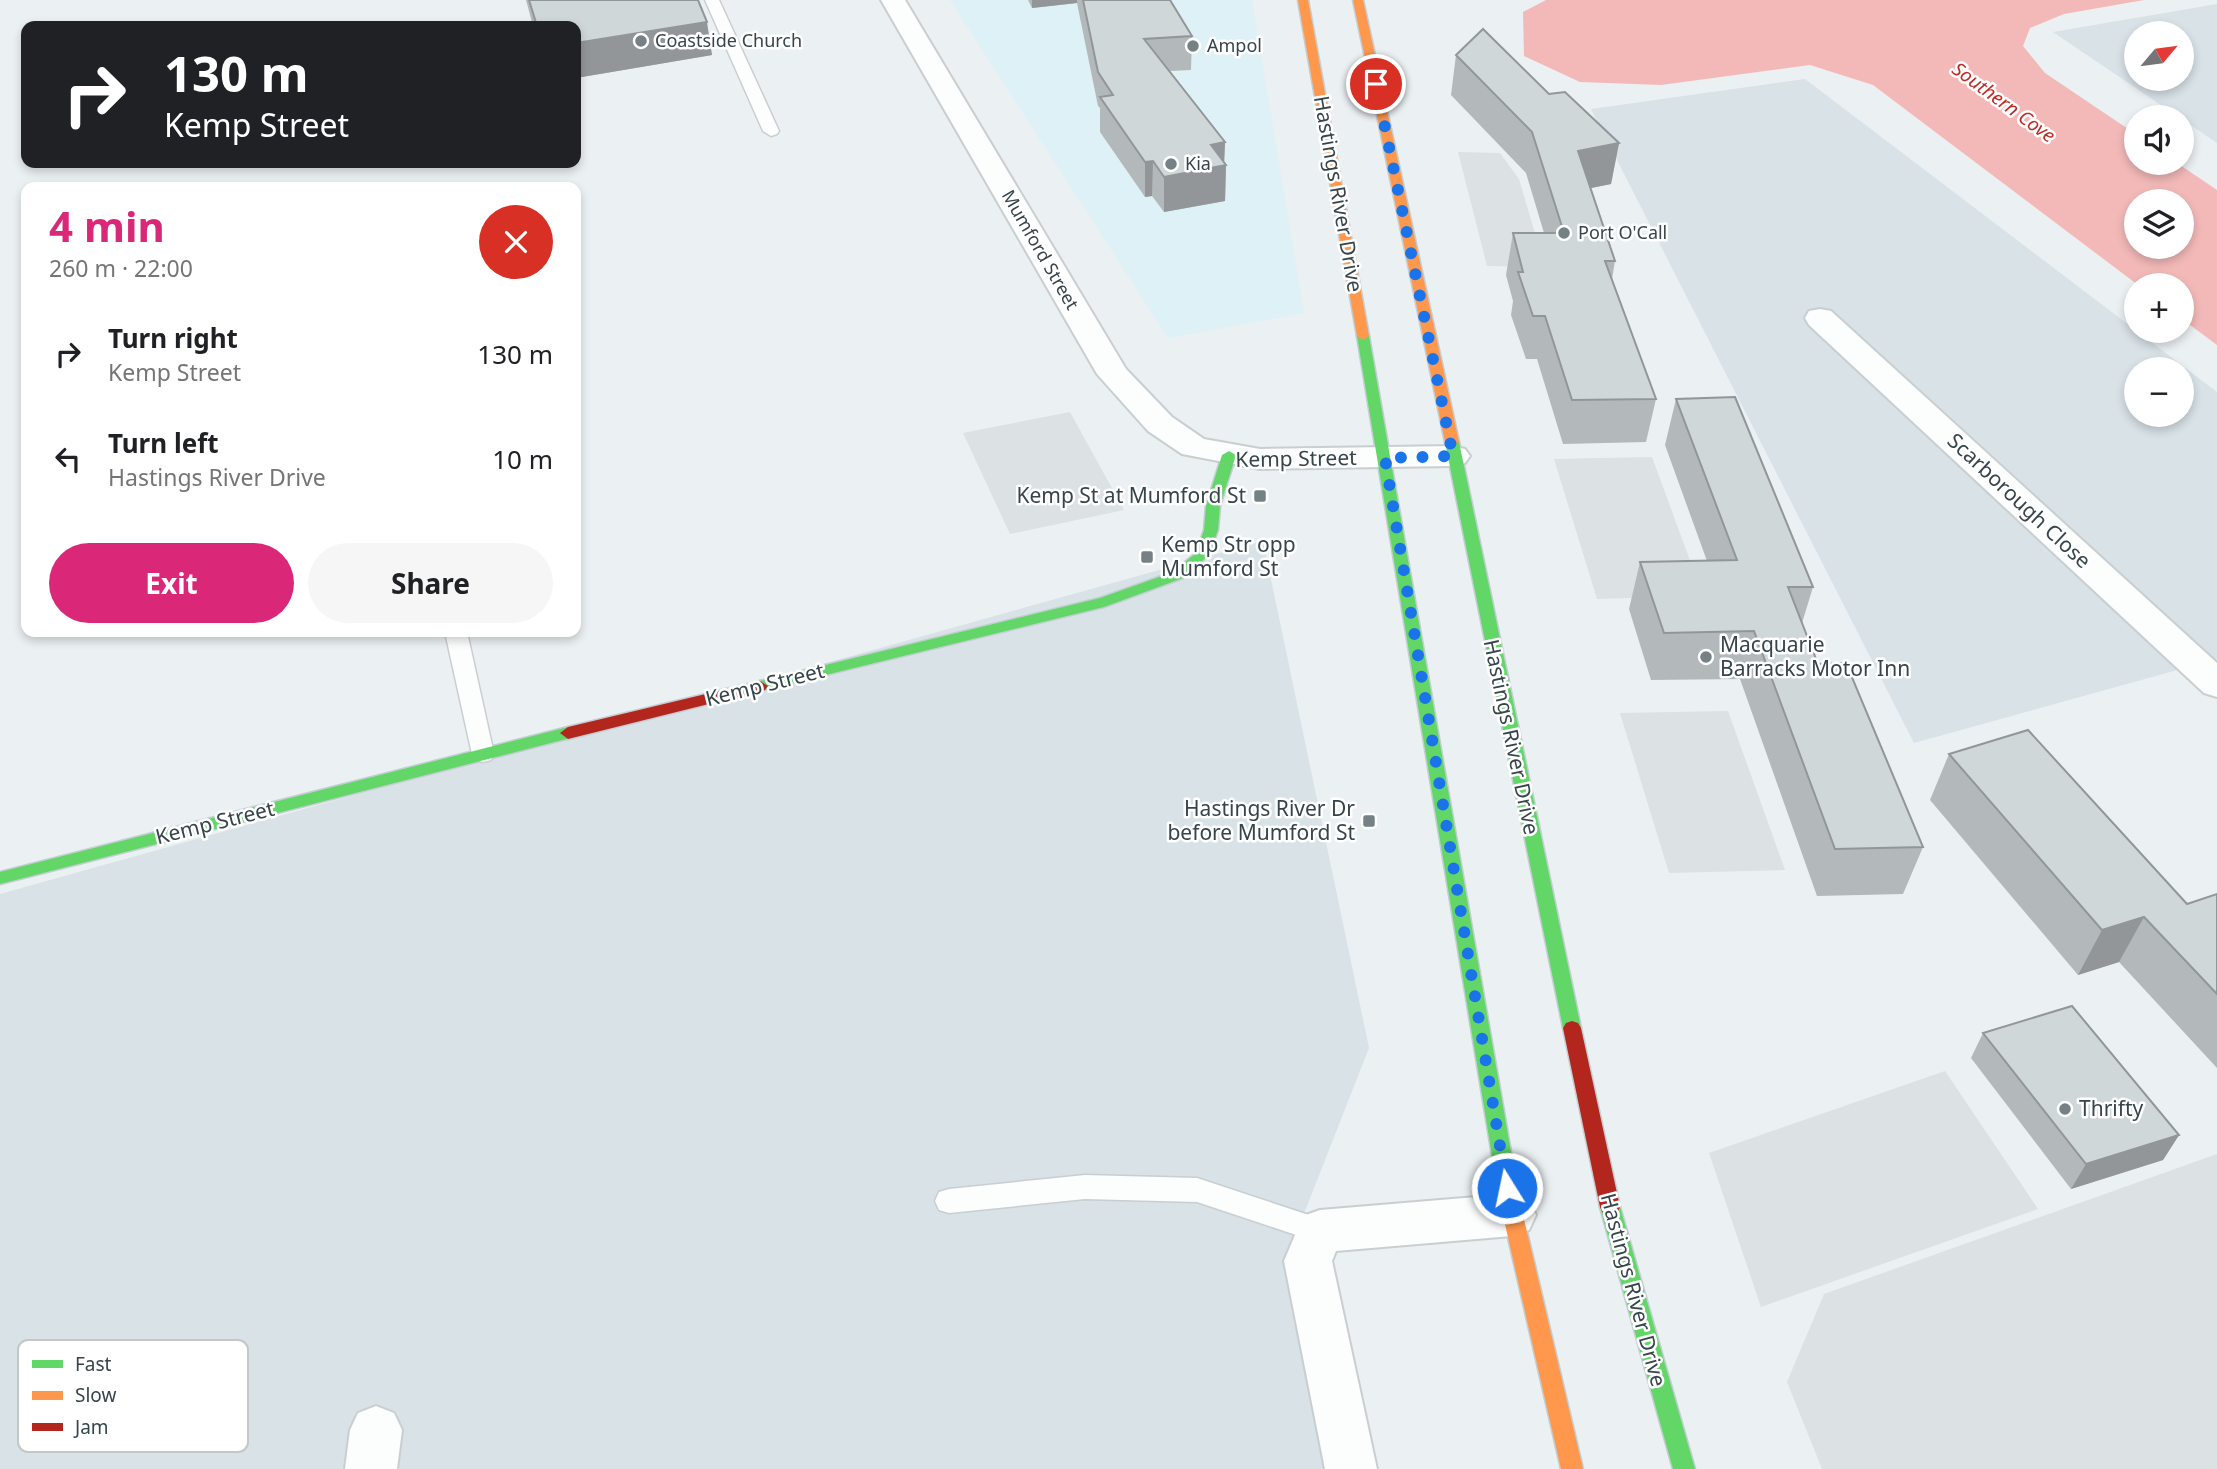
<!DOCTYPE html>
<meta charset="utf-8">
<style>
:root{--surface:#fff;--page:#f6f6f6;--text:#202124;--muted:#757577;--accent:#db2777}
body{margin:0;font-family:"Noto Sans",sans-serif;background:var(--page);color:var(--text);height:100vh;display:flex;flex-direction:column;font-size:26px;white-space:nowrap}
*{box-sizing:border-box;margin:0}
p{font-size:23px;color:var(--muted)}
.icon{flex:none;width:38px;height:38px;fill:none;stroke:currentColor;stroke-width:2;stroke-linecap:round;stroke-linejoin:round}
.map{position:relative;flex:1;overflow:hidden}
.sheet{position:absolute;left:21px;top:182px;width:560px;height:455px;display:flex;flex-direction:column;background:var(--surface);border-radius:14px;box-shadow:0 4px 10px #0003}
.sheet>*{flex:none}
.banner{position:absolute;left:21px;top:21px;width:560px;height:147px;border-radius:14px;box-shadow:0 4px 10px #0003;background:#202124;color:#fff;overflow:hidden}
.needle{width:46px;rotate:61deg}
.fabs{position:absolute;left:2124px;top:21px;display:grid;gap:14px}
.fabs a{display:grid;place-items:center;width:70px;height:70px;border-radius:50%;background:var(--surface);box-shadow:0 4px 10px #0003;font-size:35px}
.pin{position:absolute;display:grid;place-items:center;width:60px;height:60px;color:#fff;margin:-30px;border:4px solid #fff;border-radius:50%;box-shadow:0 2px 7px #0007}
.me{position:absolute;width:77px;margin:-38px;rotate:350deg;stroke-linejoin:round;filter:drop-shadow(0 0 5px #0008)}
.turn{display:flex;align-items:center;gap:24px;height:147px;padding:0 28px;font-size:32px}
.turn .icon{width:91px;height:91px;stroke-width:2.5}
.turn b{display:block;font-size:49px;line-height:60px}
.round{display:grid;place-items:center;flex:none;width:74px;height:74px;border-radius:37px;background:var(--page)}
.summary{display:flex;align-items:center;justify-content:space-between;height:119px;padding:0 28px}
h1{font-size:42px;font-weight:700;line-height:52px;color:var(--accent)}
.action{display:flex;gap:14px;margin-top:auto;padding:14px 28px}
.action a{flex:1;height:80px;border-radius:42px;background:var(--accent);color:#fff;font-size:28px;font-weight:700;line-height:80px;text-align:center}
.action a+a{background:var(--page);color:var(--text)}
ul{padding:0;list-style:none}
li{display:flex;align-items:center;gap:21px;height:105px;padding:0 28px}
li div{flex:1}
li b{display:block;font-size:26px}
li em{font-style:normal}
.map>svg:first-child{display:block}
.residential{fill:#d8e2e7;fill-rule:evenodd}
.commercial{fill:#ddf1f6}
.parking{fill:#dce1e4}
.water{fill:#f3b9b9;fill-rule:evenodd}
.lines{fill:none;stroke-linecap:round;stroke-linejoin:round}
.lane-casing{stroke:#c9ced0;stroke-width:3}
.street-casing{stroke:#c9ced0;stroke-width:4}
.fast-casing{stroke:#c3ced3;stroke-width:3}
.slow-casing{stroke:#c3ced3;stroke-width:3}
.jam-casing{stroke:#c3ced3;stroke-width:3}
.lane{fill:#fcfdfd;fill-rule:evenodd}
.street{fill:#fcfdfd;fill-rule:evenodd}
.fast{fill:#63d668;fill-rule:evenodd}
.slow{fill:#ff974d;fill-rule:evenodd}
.jam{fill:#b3261e;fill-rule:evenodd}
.wall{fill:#b3b9bb}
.shaded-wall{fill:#929698}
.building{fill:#d0d7d9;stroke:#929698;stroke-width:2}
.route{stroke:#1a73e8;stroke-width:12;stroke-dasharray:0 21.6}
.poi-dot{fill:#758185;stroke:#fff;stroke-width:2.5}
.labels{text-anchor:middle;stroke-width:5;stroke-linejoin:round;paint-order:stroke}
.far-poi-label{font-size:18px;fill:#36454a;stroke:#fff;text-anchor:start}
.far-street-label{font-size:18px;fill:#36454a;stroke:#fff}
.far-water-label{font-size:19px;font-style:italic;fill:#c02b25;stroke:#fff}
.street-label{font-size:21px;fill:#36454a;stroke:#fff}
.poi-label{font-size:21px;fill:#36454a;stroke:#fff;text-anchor:start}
.key{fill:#fff;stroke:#c3c7c9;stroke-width:2}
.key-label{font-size:19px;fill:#36454a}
</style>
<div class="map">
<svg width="2217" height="1469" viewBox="0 0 2217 1469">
<rect width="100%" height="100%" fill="#ebf0f2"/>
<!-- residential -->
<g class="residential">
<path d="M2217,4V143L2053,32ZM2137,33H2182V79H2137Z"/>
<path d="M1805,79L2217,392V659L1914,743L1591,109ZM2137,369H2182V415H2137Z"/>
<polygon points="1263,541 1369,1048 1296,1234 1339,1469 0,1469 0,894"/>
</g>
<!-- commercial -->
<polygon class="commercial" points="950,0 1252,0 1304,313 1168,338"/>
<!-- parking -->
<g class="parking">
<polygon points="1458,152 1500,153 1519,179 1545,267 1487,266"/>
<polygon points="1070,412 1124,510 1010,534 963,433"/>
<polygon points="1652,457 1703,596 1597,599 1554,459"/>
<polygon points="1728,711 1785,870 1669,873 1620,713"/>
<polygon points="1945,1071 2038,1209 1761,1307 1709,1153"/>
<polygon points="2217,1154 2217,1469 1822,1469 1787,1382 1824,1294"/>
</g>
<!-- water -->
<path class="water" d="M1546,0H2144L2064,14L2030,28L2023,46L2045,73L2137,135V163H2177L2217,190V345L2182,319V285H2138L1873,85L1810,65L1661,85L1580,82L1524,56L1523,12ZM2137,201H2182V247H2137Z"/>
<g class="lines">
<!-- lane casing -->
<g class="lane-casing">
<g id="lane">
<polygon points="705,0 719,0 779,131 777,134 771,136 763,131"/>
<polygon points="445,632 467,632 494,754 491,760 483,762 475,760 472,754"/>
<polygon points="1085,1175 1197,1178 1330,1222 1334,1231 1330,1240 1320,1243 1197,1202 1085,1199 949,1213 939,1210 935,1201 939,1192 949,1189"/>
</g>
</g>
<!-- street casing -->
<g class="street-casing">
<g id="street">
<polygon points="881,0 905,0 1126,369 1172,417 1204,439 1260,449 1453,446 1465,449 1470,456 1465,463 1453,466 1260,469 1182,454 1148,431 1097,374"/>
<polygon points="1820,309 1831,311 2217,663 2217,697 2204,693 1809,325 1805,318 1809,311"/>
<polygon points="1512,1194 1529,1200 1536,1215 1529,1230 1512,1236 1336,1251 1332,1261 1377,1469 1325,1469 1284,1261 1303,1216 1320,1210"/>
<polygon points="376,1406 394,1413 402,1430 397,1469 345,1469 350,1430 358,1413"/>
</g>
</g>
<!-- fast casing -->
<g class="fast-casing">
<g id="fast">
<polygon points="1363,332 1369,336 1519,1198 1516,1204 1509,1206 1502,1204 1499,1198 1357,336"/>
<polygon points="1452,438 1459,442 1581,1028 1578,1033 1572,1035 1566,1033 1563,1028 1445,442"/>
<polygon points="1229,451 1236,455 1220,506 1218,530 1209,555 1183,578 1104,607 760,691 752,686 760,681 1100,598 1173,572 1196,553 1204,530 1206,506 1222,455"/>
<polygon points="568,727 576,733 574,737 0,884 0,872"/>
<polygon points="1610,1199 1617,1201 1620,1207 1695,1469 1673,1469 1600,1207 1603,1201"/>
</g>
</g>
<!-- slow casing -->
<g class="slow-casing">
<g id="slow">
<polygon points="1298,0 1308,0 1369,336 1363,340 1357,336"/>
<polygon points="1353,0 1363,0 1459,442 1452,446 1445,442"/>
<polygon points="1509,1190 1516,1192 1519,1198 1583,1469 1561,1469 1499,1198 1502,1192"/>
</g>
</g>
<!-- jam casing -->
<g class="jam-casing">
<g id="jam">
<polygon points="760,681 768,686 765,690 568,739 560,733 568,727"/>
<polygon points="1572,1021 1578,1023 1581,1028 1620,1207 1617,1213 1610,1215 1603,1213 1600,1207 1563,1028 1566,1023"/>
</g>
</g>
<!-- lane -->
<use href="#lane" class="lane"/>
<!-- street -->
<use href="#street" class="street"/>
<!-- fast -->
<use href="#fast" class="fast"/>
<!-- slow -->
<use href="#slow" class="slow"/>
<!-- jam -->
<use href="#jam" class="jam"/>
</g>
<!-- wall -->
<g class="wall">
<polygon points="526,0 698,0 712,55 576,78 576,26 533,26"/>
<polygon points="1028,0 1170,0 1192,36 1191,70 1170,71 1225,142 1224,163 1226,165 1225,201 1164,212 1152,196 1145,197 1100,132 1100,108 1098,106 1077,3 1032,8"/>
<polygon points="1456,55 1549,94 1619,143 1611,184 1591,188 1615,261 1612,279 1656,399 1646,442 1563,444 1537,359 1526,359 1511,315 1513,301 1506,275 1513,233 1544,233 1526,173 1451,95"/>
<polygon points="1676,399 1813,587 1802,623 1818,664 1923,847 1903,894 1817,896 1740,679 1651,680 1629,609 1640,562 1707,561 1665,445"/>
<polygon points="1949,754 2187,904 2217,894 2217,1068 2119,962 2078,975 1930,800"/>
<polygon points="1983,1033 2179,1135 2163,1160 2071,1189 1971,1058"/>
</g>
<!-- shaded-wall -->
<g class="shaded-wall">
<polygon points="1032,0 1077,0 1077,3 1032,8"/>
<polygon points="707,22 712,55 576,78 576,43"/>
<polygon points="1225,142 1224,166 1226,165 1225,201 1164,212 1164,177 1211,145"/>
<polygon points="1619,143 1611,184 1571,192 1578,151"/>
<polygon points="1153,161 1152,196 1145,197 1145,162"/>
<polygon points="2144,917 2119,962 2078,975 2102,930"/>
<polygon points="2179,1135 2163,1160 2071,1189 2086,1164"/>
</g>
<!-- building -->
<g class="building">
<polygon points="529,0 698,0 707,22 576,43 576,26 537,26"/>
<polygon points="1083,0 1170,0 1192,36 1144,39 1225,142 1211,145 1226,165 1164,177 1153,161 1145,162 1100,97 1113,95 1098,72"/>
<polygon points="1483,29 1549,94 1565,92 1619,143 1578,151 1615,261 1605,261 1656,399 1572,400 1545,316 1533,316 1518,272 1523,272 1513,233 1564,233 1532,132 1456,55"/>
<polygon points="1735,397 1813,587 1788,587 1818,664 1846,663 1923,847 1835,849 1754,631 1664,633 1640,562 1737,560 1676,399"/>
<polygon points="2028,730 2187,904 2217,894 2217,994 2144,917 2102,930 1949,754"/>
<polygon points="2072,1006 2179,1135 2086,1164 1983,1033"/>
</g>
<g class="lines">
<!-- route -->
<polyline class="route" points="1376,84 1453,456 1385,458 1507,1188"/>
</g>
<!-- markers -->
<g class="poi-dot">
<circle cx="641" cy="41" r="7"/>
<circle cx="1193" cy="46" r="7"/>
<circle cx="1171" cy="164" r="7"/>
<circle cx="1564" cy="233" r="7"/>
<rect x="1253" y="489" width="14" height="14" rx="3.5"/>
<rect x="1140" y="550" width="14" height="14" rx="3.5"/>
<circle cx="1706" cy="657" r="7"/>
<rect x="1362" y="814" width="14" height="14" rx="3.5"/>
<circle cx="2065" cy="1109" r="7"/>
</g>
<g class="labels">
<!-- far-poi labels -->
<g class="far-poi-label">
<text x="655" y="47">Coastside Church</text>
<text x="1207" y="52">Ampol</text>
<text x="1185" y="170">Kia</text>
<text x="1578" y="239">Port O'Call</text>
</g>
<!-- far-street labels -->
<g class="far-street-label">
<text transform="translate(1040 250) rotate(60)" y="6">Mumford Street</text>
</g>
<!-- far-water labels -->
<g class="far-water-label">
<text transform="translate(2004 102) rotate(36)" y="7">Southern Cove</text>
</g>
<!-- street labels -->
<g class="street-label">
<text transform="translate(1338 194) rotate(80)" y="7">Hastings River Drive</text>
<text transform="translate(1296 459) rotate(-1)" y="7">Kemp Street</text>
<text transform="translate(2019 501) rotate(43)" y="7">Scarborough Close</text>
<text transform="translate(765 685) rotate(-14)" y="7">Kemp Street</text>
<text transform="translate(1511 737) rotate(78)" y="7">Hastings River Drive</text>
<text transform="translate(215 823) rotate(-14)" y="7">Kemp Street</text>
<text transform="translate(1633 1290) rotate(75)" y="7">Hastings River Drive</text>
</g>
<!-- poi labels -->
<g class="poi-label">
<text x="1246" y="503" text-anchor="end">Kemp St at Mumford St</text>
<text x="1161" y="552">Kemp Str opp<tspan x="1161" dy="24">Mumford St</tspan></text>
<text x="1720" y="652">Macquarie<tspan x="1720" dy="24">Barracks Motor Inn</tspan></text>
<text x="1355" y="816" text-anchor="end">Hastings River Dr<tspan x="1355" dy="24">before Mumford St</tspan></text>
<text x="2079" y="1116">Thrifty</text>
</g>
</g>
<!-- legend -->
<rect x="18" y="1340" width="230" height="112" rx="10" class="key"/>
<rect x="32" y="1360" width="31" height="8" fill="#63d668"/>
<rect x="32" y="1391" width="31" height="9" fill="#ff974d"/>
<rect x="32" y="1423" width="31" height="8" fill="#b3261e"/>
<g class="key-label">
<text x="75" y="1371">Fast</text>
<text x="75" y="1402">Slow</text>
<text x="75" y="1434">Jam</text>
</g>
</svg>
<div class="fabs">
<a><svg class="needle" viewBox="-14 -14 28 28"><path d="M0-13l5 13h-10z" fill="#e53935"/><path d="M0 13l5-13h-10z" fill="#757577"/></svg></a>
<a><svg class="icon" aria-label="sound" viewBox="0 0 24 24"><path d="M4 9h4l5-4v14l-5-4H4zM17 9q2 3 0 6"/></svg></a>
<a><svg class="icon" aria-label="layers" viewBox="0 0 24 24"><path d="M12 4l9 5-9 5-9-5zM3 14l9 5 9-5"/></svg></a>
<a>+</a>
<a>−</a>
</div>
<div class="pin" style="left:1376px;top:84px;background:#d93025"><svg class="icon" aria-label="arrive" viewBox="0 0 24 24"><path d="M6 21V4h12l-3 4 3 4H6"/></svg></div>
<svg class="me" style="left:1507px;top:1188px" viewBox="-20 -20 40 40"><circle r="17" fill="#1a73e8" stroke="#fff" stroke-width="3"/><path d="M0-11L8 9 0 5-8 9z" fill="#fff"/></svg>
<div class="banner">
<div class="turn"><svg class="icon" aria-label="right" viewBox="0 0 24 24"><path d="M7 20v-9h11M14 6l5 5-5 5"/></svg><div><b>130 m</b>Kemp Street</div></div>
</div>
<section class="sheet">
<div class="summary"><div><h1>4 min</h1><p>260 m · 22:00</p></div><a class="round" style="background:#d93025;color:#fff"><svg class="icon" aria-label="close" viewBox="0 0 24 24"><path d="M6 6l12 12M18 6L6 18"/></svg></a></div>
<ul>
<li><svg class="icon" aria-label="right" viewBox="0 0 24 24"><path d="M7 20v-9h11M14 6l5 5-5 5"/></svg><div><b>Turn right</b><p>Kemp Street</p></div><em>130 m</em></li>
<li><svg class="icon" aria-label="left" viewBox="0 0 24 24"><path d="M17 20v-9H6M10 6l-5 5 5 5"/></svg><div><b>Turn left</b><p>Hastings River Drive</p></div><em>10 m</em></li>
</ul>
<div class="action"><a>Exit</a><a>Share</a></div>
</section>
</div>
